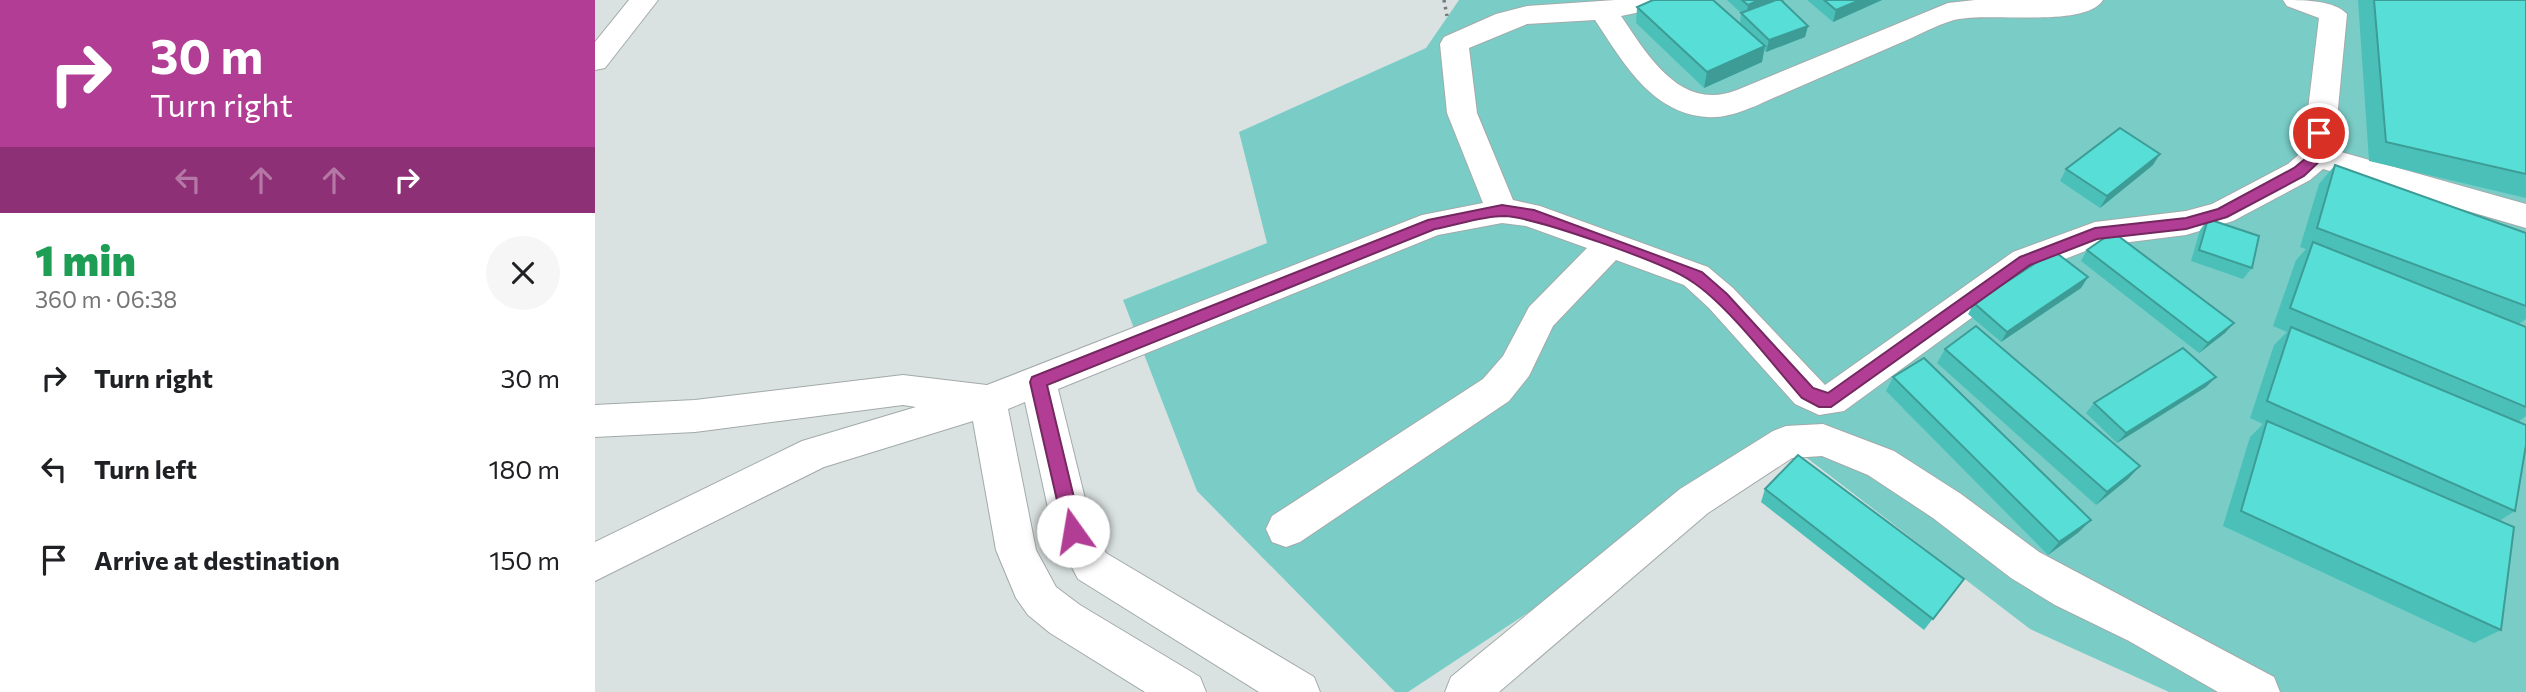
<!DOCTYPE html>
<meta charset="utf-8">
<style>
:root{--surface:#fff;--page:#f6f6f6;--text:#202124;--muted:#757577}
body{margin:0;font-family:Commissioner,sans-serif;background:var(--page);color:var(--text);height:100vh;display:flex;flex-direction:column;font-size:26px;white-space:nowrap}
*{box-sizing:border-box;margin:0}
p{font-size:23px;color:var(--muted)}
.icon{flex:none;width:38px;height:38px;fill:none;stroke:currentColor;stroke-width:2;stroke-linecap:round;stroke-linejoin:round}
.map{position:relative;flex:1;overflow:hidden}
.sheet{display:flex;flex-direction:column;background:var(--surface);width:595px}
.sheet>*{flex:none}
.hud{background:#b23d94;color:#fff;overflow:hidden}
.pin{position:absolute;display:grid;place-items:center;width:60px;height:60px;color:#fff;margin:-30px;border:4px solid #fff;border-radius:50%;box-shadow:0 2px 7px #0007}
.me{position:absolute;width:77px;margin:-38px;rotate:347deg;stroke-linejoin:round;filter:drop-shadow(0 0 5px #0008)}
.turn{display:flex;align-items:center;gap:24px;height:147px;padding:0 35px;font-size:32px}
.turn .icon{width:91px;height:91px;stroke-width:2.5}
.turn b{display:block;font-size:49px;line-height:60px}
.lanes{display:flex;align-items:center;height:66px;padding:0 35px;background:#0003;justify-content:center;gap:35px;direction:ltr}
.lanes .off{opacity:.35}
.round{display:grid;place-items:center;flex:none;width:74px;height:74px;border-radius:37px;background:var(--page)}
.summary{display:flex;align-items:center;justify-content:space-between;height:119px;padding:0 35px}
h1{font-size:42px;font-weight:800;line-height:52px;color:#1e9e55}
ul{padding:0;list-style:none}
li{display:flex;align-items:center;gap:21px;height:91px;padding:0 35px}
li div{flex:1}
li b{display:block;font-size:26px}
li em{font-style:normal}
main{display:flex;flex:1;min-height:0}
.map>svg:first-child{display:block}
.green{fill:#7acdc7}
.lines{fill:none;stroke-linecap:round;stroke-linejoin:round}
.minor-casing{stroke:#a2aaa9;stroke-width:2}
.path{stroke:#757a7a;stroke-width:3.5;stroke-dasharray:2.5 4.5;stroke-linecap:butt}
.minor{fill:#fff;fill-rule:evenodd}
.wall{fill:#4bc0b9}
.shaded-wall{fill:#3d9c96}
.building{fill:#57dfd7;stroke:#3d9c96;stroke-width:2}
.route{fill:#b23d94;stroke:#742860;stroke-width:2}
</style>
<main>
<section class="sheet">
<div class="hud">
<div class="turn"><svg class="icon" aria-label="right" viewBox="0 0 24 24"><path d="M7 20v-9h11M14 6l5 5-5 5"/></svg><div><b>30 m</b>Turn right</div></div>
<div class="lanes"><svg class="icon off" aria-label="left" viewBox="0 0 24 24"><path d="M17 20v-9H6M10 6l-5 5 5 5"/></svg><svg class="icon off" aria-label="ahead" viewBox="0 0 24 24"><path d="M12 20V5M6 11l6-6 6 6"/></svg><svg class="icon off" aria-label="ahead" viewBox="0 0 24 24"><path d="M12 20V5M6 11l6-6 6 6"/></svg><svg class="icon" aria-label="right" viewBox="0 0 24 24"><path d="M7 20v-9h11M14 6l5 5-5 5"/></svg></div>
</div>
<div class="summary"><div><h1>1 min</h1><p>360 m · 06:38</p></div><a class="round"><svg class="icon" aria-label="close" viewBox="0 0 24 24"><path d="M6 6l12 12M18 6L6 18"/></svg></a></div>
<ul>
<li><svg class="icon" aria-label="right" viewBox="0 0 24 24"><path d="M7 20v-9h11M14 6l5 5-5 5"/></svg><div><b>Turn right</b></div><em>30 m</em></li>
<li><svg class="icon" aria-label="left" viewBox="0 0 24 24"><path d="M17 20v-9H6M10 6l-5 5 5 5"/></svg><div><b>Turn left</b></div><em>180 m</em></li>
<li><svg class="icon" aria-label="arrive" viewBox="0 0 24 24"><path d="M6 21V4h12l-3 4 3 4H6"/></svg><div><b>Arrive at destination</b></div><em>150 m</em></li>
</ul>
</section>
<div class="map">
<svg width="1931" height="692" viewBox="0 0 1931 692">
<rect width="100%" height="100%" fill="#dae2e1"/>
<!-- green -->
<polygon class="green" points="864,0 1931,0 1931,692 1574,692 1435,629 1191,442 813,692 800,692 602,491 528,300 672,243 644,132 831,48"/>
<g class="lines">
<!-- minor casing -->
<g class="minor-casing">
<g id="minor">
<polygon points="34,0 63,0 10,68 0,70 0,42"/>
<path d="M1020,0H1079L1075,6L1026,16C1054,57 1086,112 1142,90L1353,3L1380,0H1508C1489,29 1394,11 1359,20C1341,25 1322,36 1305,43C1264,61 1224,78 1183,96C1162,105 1136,119 1112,117C1056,113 1028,62 1000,20L932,24L874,48L882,113L918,200L945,206L1113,267L1138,288L1230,385L1418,252L1500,222L1591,211L1617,204L1693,164L1708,151L1724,18L1692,6L1688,0C1708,0 1739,0 1752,14L1739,150L1931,204V228L1728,169L1715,180L1638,221L1591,235L1503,246L1442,270L1249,411L1224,415L1200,404L1114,308L1089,285L1021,260L958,326L934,376L914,401L705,542L691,547L677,542L671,529L677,516L888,379L908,356L934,307L992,248L931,226L907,223L843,235L463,389L497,527L511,553L719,677L725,692H664L483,579L458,531L430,402L413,409L441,550L461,587L485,605L605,677L611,692H550L455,633L433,615L421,598L401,550L378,421L229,467L0,581V542L207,441L321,407L308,405L100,432L0,437V405L100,400L308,375L392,385L827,215L888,203L852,113L845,44L849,37L901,14L932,6Z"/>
<polygon points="1228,424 1299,451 1366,494 1444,552 1679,677 1685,692 1623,692 1534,641 1460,605 1416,578 1338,518 1273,475 1227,456 1197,458 1113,513 904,692 850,692 856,677 1085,489 1178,431 1191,426"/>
</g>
</g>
<!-- path -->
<polyline class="path" points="849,0 852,16"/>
<!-- minor -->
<use href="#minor" class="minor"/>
</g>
<!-- wall -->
<g class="wall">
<polygon points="1132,0 1189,0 1187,1 1213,26 1210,37 1171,52 1169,50 1167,62 1109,88 1041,23 1042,7 1145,24 1146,13"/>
<polygon points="1212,0 1287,0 1238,22"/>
<polygon points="1763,0 1931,0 1931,198 1774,161"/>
<polygon points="1558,165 1505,208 1465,181 1471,169"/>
<polygon points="1740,165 1931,233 1931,319 1924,324 1931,327 1931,416 1923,422 1920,511 1904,521 1906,630 1879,643 1628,526 1655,437 1668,424 1655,418 1679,345 1692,332 1678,326 1701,260 1711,249 1705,247 1724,184"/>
<polygon points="1613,219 1657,268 1648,279 1596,261 1605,230"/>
<polygon points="1492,250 1630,333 1604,353 1486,261"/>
<polygon points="1493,277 1486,288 1406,342 1373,314 1379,303"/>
<polygon points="1350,349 1533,479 1501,505 1342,363"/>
<polygon points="1298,377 1484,532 1453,555 1291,391"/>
<polygon points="1621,377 1611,387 1522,443 1491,413 1499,403"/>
<polygon points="1170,489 1369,579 1329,630 1166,502"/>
</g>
<!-- shaded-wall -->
<g class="shaded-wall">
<polygon points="1164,0 1189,0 1151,17 1153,5"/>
<polygon points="1265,0 1287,0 1238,22 1241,10"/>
<polygon points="1213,26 1210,37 1171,52 1174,40"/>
<polygon points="1170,46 1167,62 1109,88 1112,72"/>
<polygon points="1565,154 1558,165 1505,208 1512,196"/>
<polygon points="1493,277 1486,288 1406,342 1412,332"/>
<polygon points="1639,323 1630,333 1604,353 1613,343"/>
<polygon points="1621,377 1611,387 1522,443 1531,433"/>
<polygon points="1545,466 1533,479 1501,505 1512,492"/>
<polygon points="1496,520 1484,532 1453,555 1464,542"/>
</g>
<!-- building -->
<g class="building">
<polygon points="1058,0 1118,0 1170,46 1112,72 1042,7"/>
<polygon points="1147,0 1164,0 1153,5"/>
<polygon points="1181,0 1186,0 1213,26 1174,40 1146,13"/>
<polygon points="1229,0 1265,0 1241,10"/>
<polygon points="1779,0 1931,0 1931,174 1791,142"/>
<polygon points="1525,128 1565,154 1512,196 1471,169"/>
<polygon points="1740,165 1931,233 1931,306 1722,228"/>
<polygon points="1613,219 1664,236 1657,268 1604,250"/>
<polygon points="1518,232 1639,323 1613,343 1492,250"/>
<polygon points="1718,242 1931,327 1931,407 1695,308"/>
<polygon points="1459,251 1493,277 1412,332 1379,303"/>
<polygon points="1381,326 1545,466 1512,492 1350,349"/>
<polygon points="1696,327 1931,425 1931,445 1920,511 1672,401"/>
<polygon points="1588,348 1621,377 1531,433 1499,403"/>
<polygon points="1329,358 1496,520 1464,542 1298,377"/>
<polygon points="1672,421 1919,527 1906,630 1646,511"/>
<polygon points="1203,455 1369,579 1338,619 1170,489"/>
</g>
<!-- route -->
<path class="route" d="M1724,128L1731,133L1730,156L1709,176L1632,217L1591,229L1502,239L1435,265L1236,407H1224L1207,398C1177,364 1132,304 1096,281C1071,263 939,217 909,216C887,216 862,225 840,229L452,385L487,531L484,537L478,539L472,537L469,531L435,382L437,377L833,220L907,205L939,210L1107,272L1132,294L1218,388L1233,393L1425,257L1500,228L1591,218L1623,209L1699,168L1716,154L1718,133Z"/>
</svg>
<div class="pin" style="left:1724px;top:133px;background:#d93025"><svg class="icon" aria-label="arrive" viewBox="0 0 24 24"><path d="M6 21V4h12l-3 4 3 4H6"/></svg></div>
<svg class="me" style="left:478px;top:531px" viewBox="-20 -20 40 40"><circle r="19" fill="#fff"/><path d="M0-13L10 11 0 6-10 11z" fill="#b23d94"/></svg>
</div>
</main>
